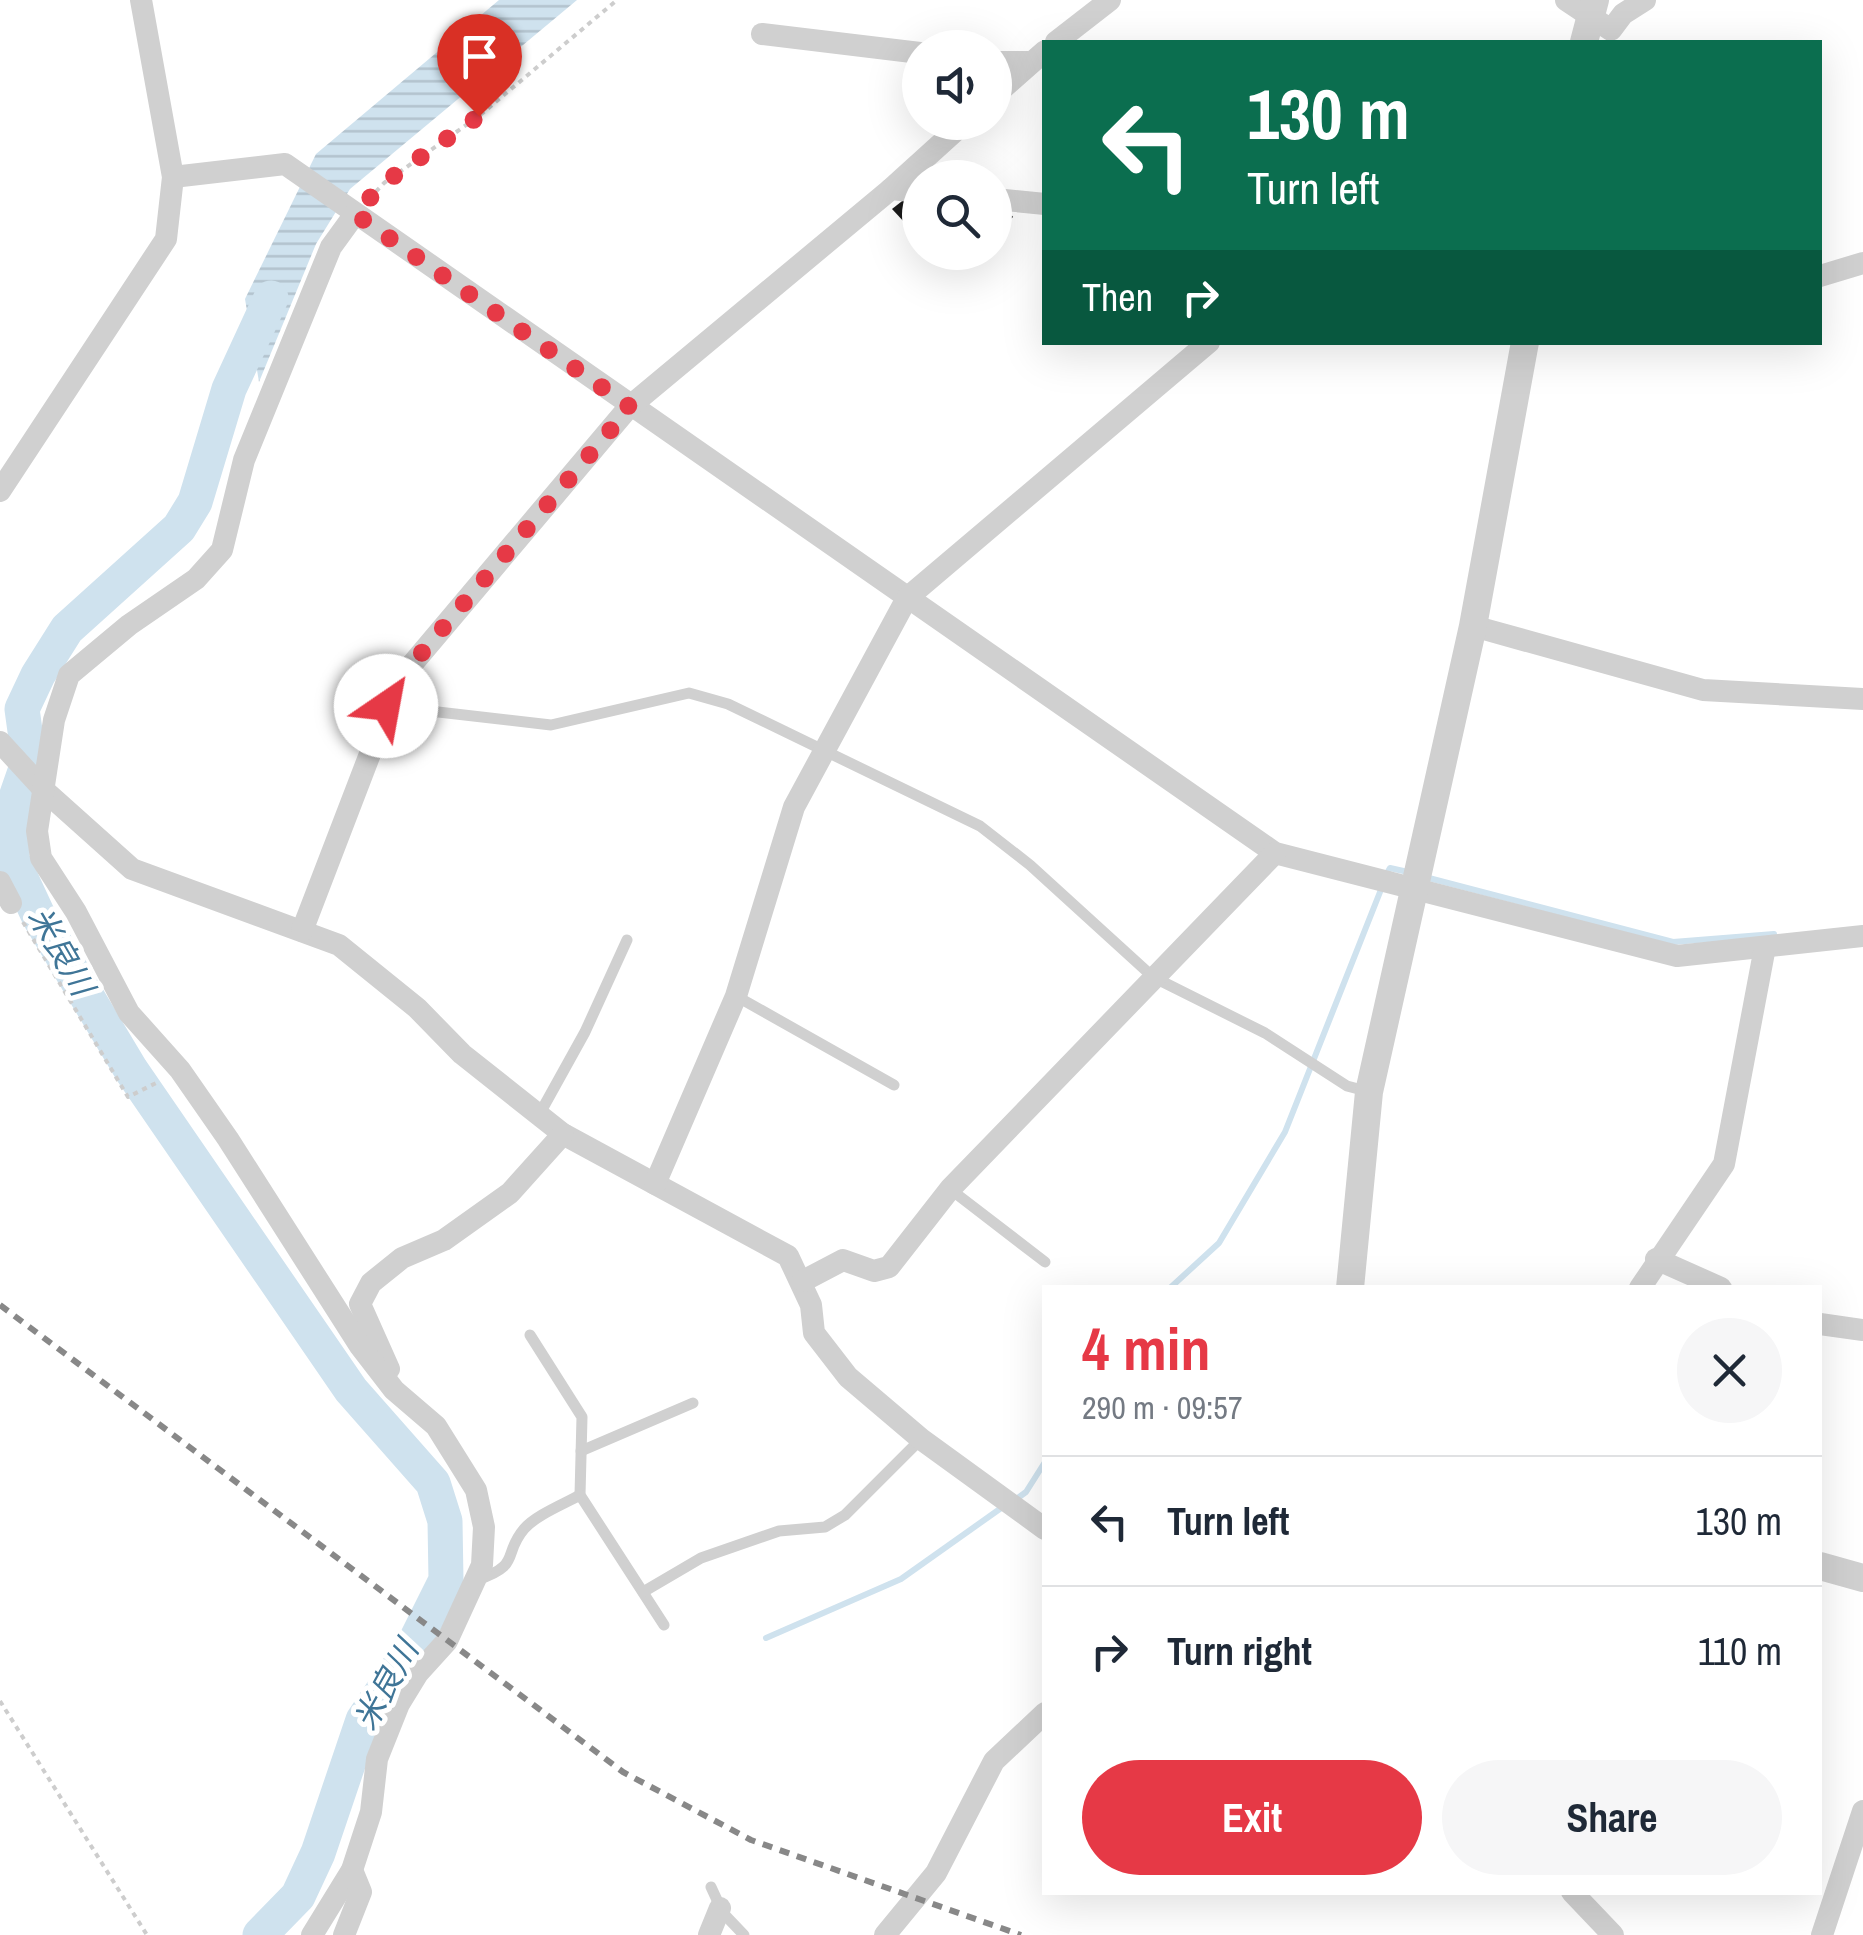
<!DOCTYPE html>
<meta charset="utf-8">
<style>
:root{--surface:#fff;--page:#f6f6f7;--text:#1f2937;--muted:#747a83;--line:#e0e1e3;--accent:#e63946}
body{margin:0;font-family:"Archivo Narrow","Noto Sans JP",sans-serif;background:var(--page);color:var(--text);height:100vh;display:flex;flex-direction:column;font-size:38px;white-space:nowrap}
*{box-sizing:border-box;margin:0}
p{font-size:32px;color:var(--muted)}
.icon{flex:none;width:55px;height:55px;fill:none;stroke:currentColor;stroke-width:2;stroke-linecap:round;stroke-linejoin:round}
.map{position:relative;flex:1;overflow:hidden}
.sheet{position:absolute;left:1042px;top:1285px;width:780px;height:610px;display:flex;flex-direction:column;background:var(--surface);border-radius:0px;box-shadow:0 10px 40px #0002}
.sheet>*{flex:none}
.banner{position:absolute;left:1042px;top:40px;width:780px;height:305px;border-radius:0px;box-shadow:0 10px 40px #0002;background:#0b6e4f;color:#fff;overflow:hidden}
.tools{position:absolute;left:902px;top:30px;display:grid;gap:20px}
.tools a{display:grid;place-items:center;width:110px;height:110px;border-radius:50%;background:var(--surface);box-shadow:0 10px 40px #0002;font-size:50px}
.pin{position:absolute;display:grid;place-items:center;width:85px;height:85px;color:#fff;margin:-102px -42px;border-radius:50% 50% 50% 0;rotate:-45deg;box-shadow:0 0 10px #0007}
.pin .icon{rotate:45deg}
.me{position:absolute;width:110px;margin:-55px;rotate:33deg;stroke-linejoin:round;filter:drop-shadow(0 0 8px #0008)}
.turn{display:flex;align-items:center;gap:35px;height:210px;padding:0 40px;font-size:45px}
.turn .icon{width:130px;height:130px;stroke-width:2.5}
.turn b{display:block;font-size:70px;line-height:85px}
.then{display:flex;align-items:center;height:95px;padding:0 40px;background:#0003;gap:20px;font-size:38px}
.round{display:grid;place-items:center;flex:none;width:105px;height:105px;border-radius:52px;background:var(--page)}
.head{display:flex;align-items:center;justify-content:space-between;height:170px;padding:0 40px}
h1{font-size:60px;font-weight:800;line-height:75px;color:var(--accent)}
.action{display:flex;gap:20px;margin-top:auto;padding:20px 40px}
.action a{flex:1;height:115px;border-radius:60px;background:var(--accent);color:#fff;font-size:40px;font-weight:800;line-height:115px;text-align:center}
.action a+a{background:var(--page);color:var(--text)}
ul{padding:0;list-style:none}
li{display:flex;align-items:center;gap:30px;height:130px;padding:0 40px;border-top:2px solid var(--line)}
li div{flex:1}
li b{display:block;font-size:38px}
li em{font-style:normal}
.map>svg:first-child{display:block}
.water{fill:url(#water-rules)}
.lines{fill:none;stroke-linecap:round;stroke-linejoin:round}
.stream{stroke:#cfe2ee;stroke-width:6}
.river{stroke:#cfe2ee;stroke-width:35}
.building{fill:#1a1a1a}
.path{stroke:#cdcdcd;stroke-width:4;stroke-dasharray:5 5;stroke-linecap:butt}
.service{stroke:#d0d0d0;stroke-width:11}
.minor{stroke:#d0d0d0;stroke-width:22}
.tertiary{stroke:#d0d0d0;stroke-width:28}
.rail{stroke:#888;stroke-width:6;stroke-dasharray:10 8;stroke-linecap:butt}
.route{stroke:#e63946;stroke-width:18;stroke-dasharray:0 32.4}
.labels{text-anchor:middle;stroke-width:10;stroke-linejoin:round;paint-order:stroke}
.water-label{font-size:32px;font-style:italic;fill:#3f7597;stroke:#fff}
</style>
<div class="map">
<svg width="1863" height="1935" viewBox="0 0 1863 1935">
<defs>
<pattern id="water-rules" width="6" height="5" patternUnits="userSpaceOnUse" patternTransform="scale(2.5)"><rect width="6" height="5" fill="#cfe2ee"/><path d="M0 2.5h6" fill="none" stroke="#b2c2cd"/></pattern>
</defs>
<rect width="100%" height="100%" fill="#fff"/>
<!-- water -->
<polygon class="water" points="499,0 577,0 350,189 316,244 259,382 245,299 316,154"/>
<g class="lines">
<!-- stream -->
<g class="stream">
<polyline points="1386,875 1390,868 1408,872"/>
<polyline points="1425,877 1673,942 1774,934"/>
<polyline points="1170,1288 1219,1243 1285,1132 1382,887"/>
<polyline points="1015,1500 1026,1492 1045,1462"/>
<polyline points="766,1638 901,1579 1004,1506"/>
</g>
<!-- river -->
<polyline class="river" points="260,1935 298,1896 318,1853 363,1720 413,1646 446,1580 445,1521 433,1483 351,1390 131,1070 38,915 12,859 15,800 29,760 22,709 38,675 67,629 179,528 195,502 229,389 271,298"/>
</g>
<!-- building -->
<g class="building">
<polygon points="906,198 920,200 920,239 892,209"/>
<polygon points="1005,206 1013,217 998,230 995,212"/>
</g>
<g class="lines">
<!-- path -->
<g class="path">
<polyline points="369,199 384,183 479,116 617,0"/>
<polyline points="23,922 128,1097 160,1081"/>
<polyline points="0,1701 147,1935"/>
</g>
<!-- service -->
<g class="service">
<polyline points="386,706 551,725 689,693 728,704 980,826 1030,865 1153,977 1265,1033 1347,1086 1366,1091"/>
<polyline points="736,996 894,1085"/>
<polyline points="539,1115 585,1032 627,940"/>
<polyline points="950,1189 1045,1262"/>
<polyline points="530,1335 582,1417 580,1495 664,1625"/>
<polyline points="581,1451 693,1403"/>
<path d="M477,1580C522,1565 502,1555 524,1529C536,1515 564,1504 580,1495"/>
<polyline points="643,1592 701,1558 779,1531 825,1527 845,1515 921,1439"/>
<polyline points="711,1887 723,1913 744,1935"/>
</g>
<!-- minor -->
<g class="minor">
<polyline points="1566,0 1611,30 1623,14 1645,0"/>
<polyline points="762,34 920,53"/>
<polyline points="1056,42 1110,0"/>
<polyline points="995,62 1031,62"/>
<polyline points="995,95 1045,51"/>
<polyline points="173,177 285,164 1275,853 1677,956 1863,936"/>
<polyline points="891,189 965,122"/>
<polyline points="995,199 1045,204"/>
<polyline points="1820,276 1863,263"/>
<polyline points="0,491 166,239 173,177 141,0"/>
<polyline points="1473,626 1703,690 1863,699"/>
<polyline points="0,742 46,792 132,869 339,945 417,1008 462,1054 563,1134 788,1256 811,1305 814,1333 848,1377 921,1439 1045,1529"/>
<polyline points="0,882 11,903"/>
<polyline points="302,931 398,681 629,407 891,189 920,192"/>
<polyline points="655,1184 736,996 794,807 907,598 1209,342"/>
<polyline points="1656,1259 1721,1288"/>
<polyline points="803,1281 843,1260 874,1271 889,1267 950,1189 1275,853"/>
<polyline points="1640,1288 1724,1164 1765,947"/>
<polyline points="1820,1324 1863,1330"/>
<polyline points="389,1369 360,1304 371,1283 402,1258 444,1240 510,1193 563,1134"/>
<polyline points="1572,1892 1613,1935"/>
<polyline points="312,1935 352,1870 371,1812 377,1759 399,1704 418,1673 447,1641 482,1565 484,1527 476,1490 436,1426 394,1390 360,1346 228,1139 180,1070 129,1013 76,912 41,858 37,831 54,720 69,675 129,625 196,579 222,550 244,460 331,247 355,214"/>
<polyline points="344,1935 361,1892 352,1870"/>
<polyline points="709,1935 720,1908"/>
<polyline points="885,1935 936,1873 994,1761 1045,1713"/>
<polyline points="1822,1935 1863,1811"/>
</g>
<!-- tertiary -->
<g class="tertiary">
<polyline points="1584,42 1595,0"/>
<polyline points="1350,1288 1369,1092 1473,626 1525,342"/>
<polyline points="1820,1566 1863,1578"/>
</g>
<!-- rail -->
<polyline class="rail" points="0,1305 623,1772 751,1840 1021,1935"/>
</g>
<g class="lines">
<!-- route -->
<polyline class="route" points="386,706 398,681 630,407 355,214 384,183 479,116"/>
</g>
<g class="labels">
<!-- water labels -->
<g class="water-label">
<text transform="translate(61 951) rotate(60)" y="11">米良川</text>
<text transform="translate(386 1685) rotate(-61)" y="11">米良川</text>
</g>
</g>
</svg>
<div class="tools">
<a><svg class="icon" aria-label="sound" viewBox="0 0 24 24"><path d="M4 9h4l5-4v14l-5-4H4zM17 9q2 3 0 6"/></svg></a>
<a><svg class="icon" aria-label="search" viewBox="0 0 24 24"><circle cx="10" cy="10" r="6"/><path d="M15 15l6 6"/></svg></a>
</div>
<div class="pin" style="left:479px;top:116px;background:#d93025"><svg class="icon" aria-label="arrive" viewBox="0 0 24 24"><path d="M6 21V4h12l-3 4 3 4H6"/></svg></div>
<svg class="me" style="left:386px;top:706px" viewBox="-20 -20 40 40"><circle r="19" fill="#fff"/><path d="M0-13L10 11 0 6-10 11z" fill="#e63946"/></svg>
<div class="banner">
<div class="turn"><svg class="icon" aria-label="left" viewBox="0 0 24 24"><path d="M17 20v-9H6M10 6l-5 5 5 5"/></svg><div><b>130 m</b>Turn left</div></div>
<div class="then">Then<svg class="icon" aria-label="right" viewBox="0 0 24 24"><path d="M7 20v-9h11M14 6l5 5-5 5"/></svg></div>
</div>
<section class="sheet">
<div class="head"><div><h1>4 min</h1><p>290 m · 09:57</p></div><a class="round"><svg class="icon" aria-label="close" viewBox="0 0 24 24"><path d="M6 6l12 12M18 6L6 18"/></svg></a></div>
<ul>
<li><svg class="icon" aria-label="left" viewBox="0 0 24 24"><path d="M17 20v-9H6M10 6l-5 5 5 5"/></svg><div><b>Turn left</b></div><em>130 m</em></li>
<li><svg class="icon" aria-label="right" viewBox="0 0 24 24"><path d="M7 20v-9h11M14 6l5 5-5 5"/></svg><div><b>Turn right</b></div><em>110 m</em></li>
</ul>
<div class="action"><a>Exit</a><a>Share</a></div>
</section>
</div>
